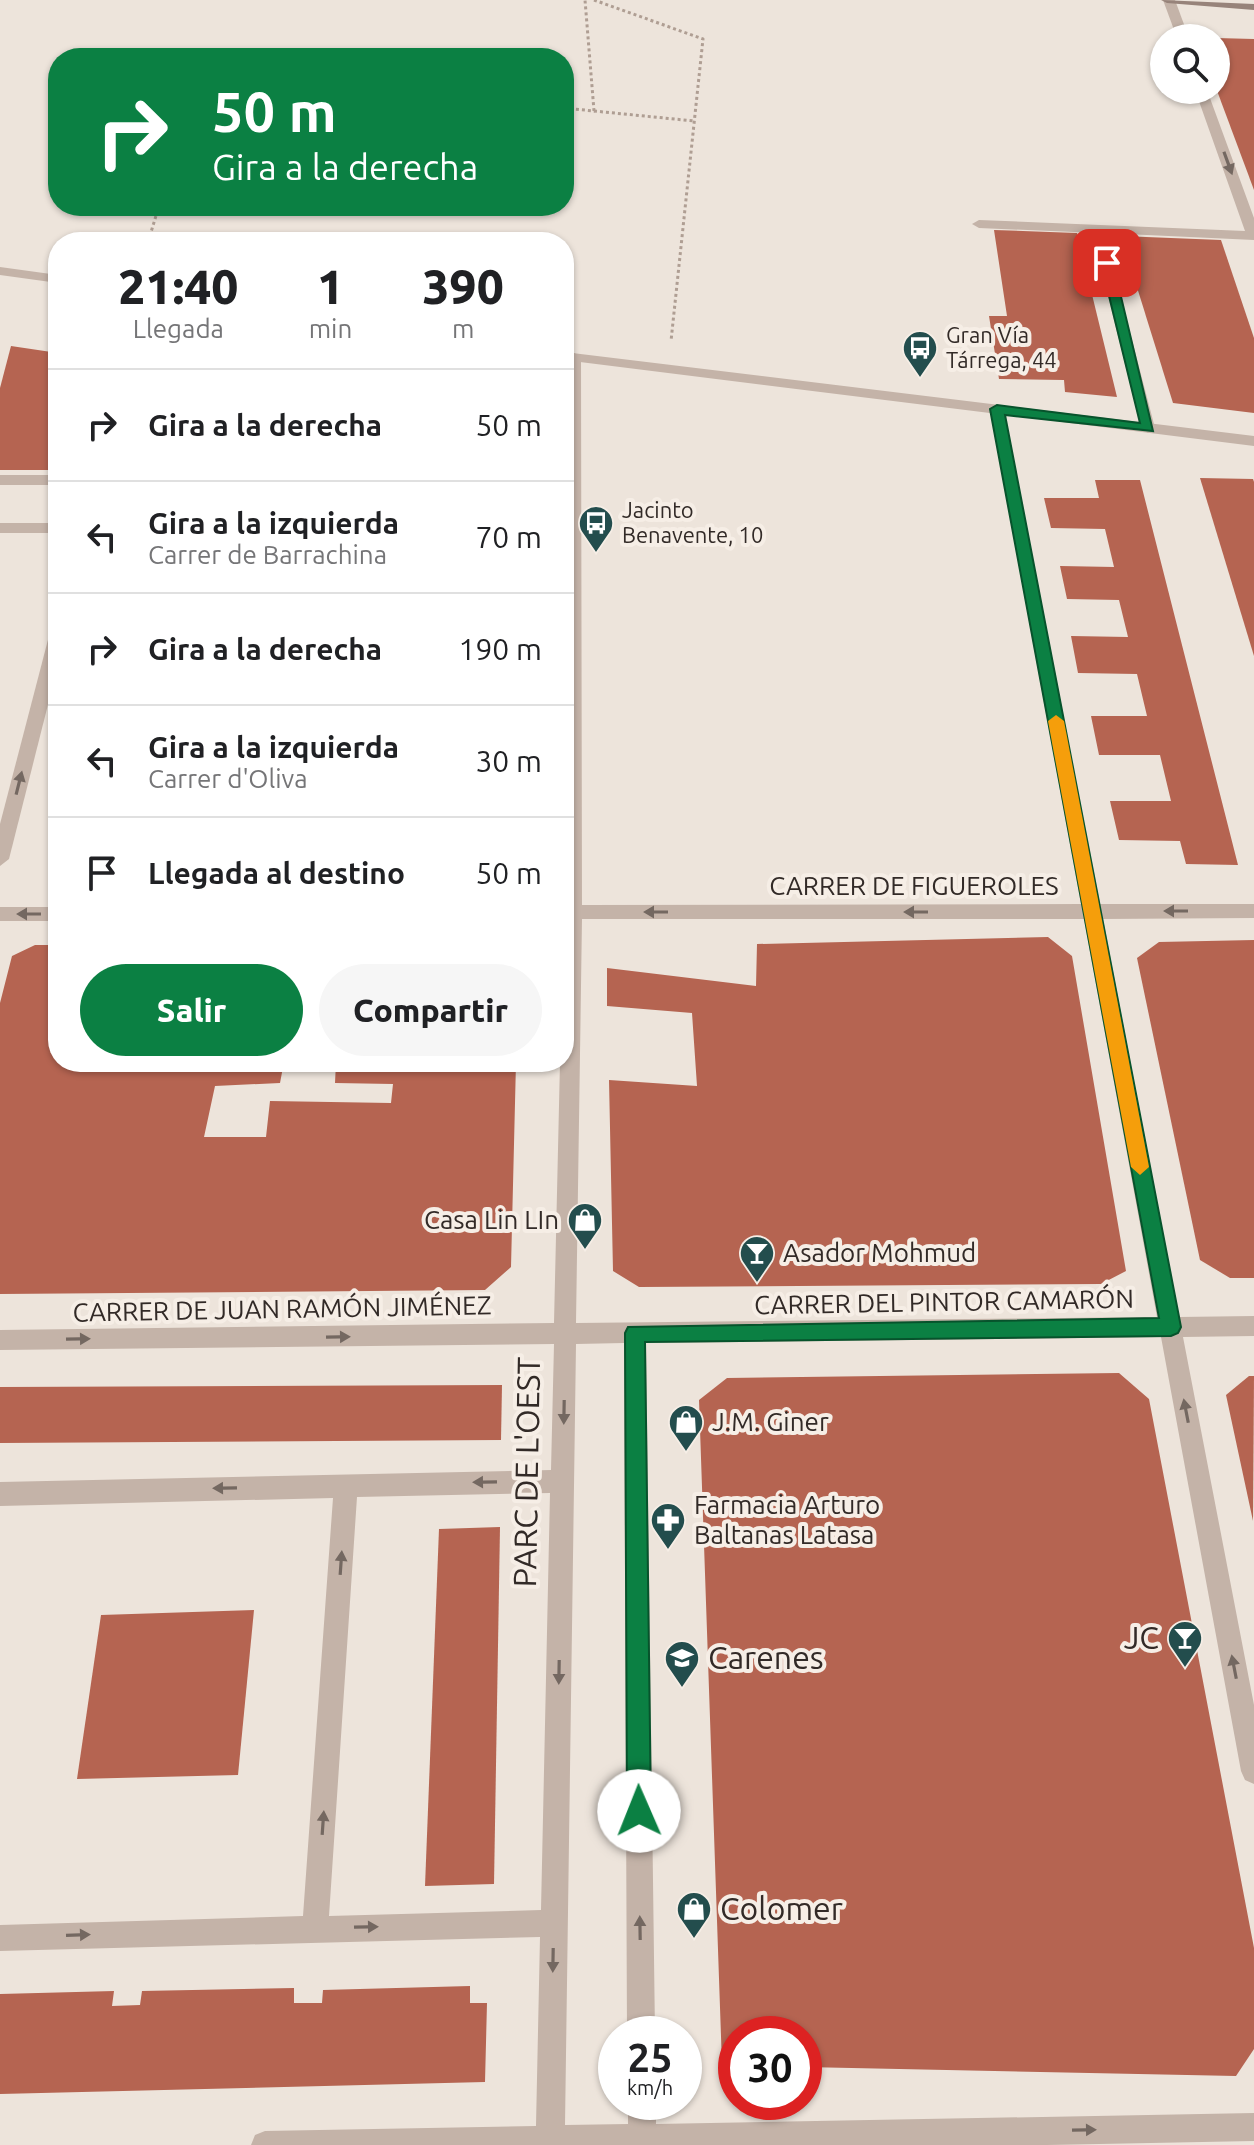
<!DOCTYPE html>
<html lang="es">
<meta charset="utf-8">
<style>
:root{--surface:#fff;--page:#f6f6f6;--text:#202124;--muted:#757577;--line:#e0e0e0;--accent:#0b8043}
body{margin:0;font-family:Ubuntu,sans-serif;background:var(--page);color:var(--text);height:100vh;display:flex;flex-direction:column;font-size:30px;white-space:nowrap}
*{box-sizing:border-box;margin:0}
p{font-size:26px;color:var(--muted)}
.icon{flex:none;width:44px;height:44px;fill:none;stroke:currentColor;stroke-width:2;stroke-linecap:round;stroke-linejoin:round}
.map{position:relative;flex:1;overflow:hidden}
.drawer{position:absolute;left:48px;top:232px;width:526px;height:840px;display:flex;flex-direction:column;background:var(--surface);border-radius:32px;box-shadow:0 2px 6px #0004}
.drawer>*{flex:none}
.guide{position:absolute;left:48px;top:48px;width:526px;height:168px;border-radius:32px;box-shadow:0 2px 6px #0004;background:#0b8043;color:#fff;overflow:hidden}
.controls{position:absolute;left:1150px;top:24px;display:grid;gap:16px}
.controls a{display:grid;place-items:center;width:80px;height:80px;border-radius:50%;background:var(--surface);box-shadow:0 2px 6px #0004;font-size:40px}
.speed{position:absolute;left:598px;top:2016px;display:flex;gap:16px;font-size:40px;font-weight:700;text-align:center}
.speed>*{display:grid;place-content:center;width:104px;height:104px;border-radius:50%;background:var(--surface);box-shadow:0 2px 6px #0004;line-height:1}
.speed small{font-size:20px;font-weight:400}
.speed .limit{border:12px solid #d22;background:#fff;color:#111}
.pin{position:absolute;display:grid;place-items:center;width:68px;height:68px;color:#fff;margin:-34px;border-radius:16px;box-shadow:0 4px 12px #0006}
.me{position:absolute;width:88px;margin:-44px;rotate:359deg;stroke-linejoin:round;filter:drop-shadow(0 0 6px #0008)}
.turn{display:flex;align-items:center;gap:28px;height:168px;padding:0 32px;font-size:36px}
.turn .icon{width:104px;height:104px;stroke-width:2.5}
.turn b{display:block;font-size:56px;line-height:68px}
.eta{display:flex;justify-content:space-evenly;align-items:center;height:136px;text-align:center}
.eta b{font-size:48px;font-weight:800;line-height:56px}
.action{display:flex;gap:16px;margin-top:auto;padding:16px 32px}
.action a{flex:1;height:92px;border-radius:48px;background:var(--accent);color:#fff;font-size:32px;font-weight:800;line-height:92px;text-align:center}
.action a+a{background:var(--page);color:var(--text)}
ul{padding:0;list-style:none}
li{display:flex;align-items:center;gap:24px;height:112px;padding:0 32px;border-top:2px solid var(--line)}
li div{flex:1}
li b{display:block;font-size:30px}
li em{font-style:normal}
.map>svg:first-child{display:block}
.building{fill:#b56451}
.lines{fill:none;stroke-linecap:round;stroke-linejoin:round}
.path{stroke:#af9e93;stroke-width:3;stroke-dasharray:3 3;stroke-linecap:butt}
.pedestrian{fill:#c4b3a8;fill-rule:evenodd}
.minor{fill:#c4b3a8;fill-rule:evenodd}
.tertiary{fill:#c4b3a8;fill-rule:evenodd}
.secondary{fill:#97837a;fill-rule:evenodd}
.oneway{fill:#746861}
.route{fill:#0b8043;stroke:#07532c;stroke-width:2}
.slow{fill:#f59e0b}
.labels{text-anchor:middle;stroke-width:8;stroke-linejoin:round;paint-order:stroke}
.far-poi-label{font-size:22px;fill:#322a27;stroke:#f6eee6;text-anchor:start}
.street-label{font-size:26px;fill:#322a27;stroke:#f6eee6}
.poi-label{font-size:26px;fill:#322a27;stroke:#f6eee6;text-anchor:start}
.near-street-label{font-size:32px;fill:#322a27;stroke:#f6eee6}
.near-poi-label{font-size:32px;fill:#322a27;stroke:#f6eee6;text-anchor:start}
</style>
<div class="map">
<svg width="1254" height="2145" viewBox="0 0 1254 2145">
<rect width="100%" height="100%" fill="#ede4db"/>
<!-- building -->
<g class="building">
<polygon points="1216,38 1254,39 1254,190 1216,88"/>
<polygon points="994,230 1077,233 1117,397 1065,392 1064,380 999,379 989,316 1007,316"/>
<polygon points="1121,236 1221,240 1254,338 1254,413 1173,403"/>
<polygon points="11,346 58,353 58,470 0,470 0,388"/>
<polygon points="1200,478 1253,479 1254,482 1254,656"/>
<polygon points="1095,480 1140,480 1238,865 1186,864 1180,841 1119,840 1110,801 1171,801 1160,755 1099,755 1091,716 1147,716 1137,674 1078,673 1071,636 1128,637 1119,600 1067,599 1060,566 1114,567 1105,529 1051,528 1044,498 1099,498"/>
<polygon points="1048,937 1072,956 1126,1271 1101,1284 639,1287 613,1271 609,1080 697,1086 692,1013 607,1006 607,968 756,986 757,944"/>
<polygon points="1254,940 1254,1278 1230,1278 1200,1260 1137,958 1159,942"/>
<polygon points="35,945 58,945 58,1062 284,1062 280,1083 215,1086 204,1137 266,1137 270,1101 391,1103 393,1084 335,1083 336,1062 516,1062 511,1267 485,1290 0,1294 0,1003 12,956"/>
<polygon points="1119,1373 1149,1399 1254,1948 1254,2049 1236,2076 804,2067 804,2034 736,2034 736,2066 722,2065 699,1400 727,1378"/>
<polygon points="1249,1376 1254,1376 1253,1521 1226,1395"/>
<polygon points="502,1385 501,1440 0,1443 0,1387"/>
<polygon points="500,1527 494,1884 425,1886 439,1529"/>
<polygon points="254,1610 238,1775 77,1779 101,1615"/>
<polygon points="470,1986 470,2003 487,2003 485,2082 0,2094 0,1994 114,1991 112,2006 140,2005 142,1991 294,1988 294,2003 322,2003 323,1990"/>
</g>
<g class="lines">
<!-- path -->
<g class="path">
<polyline points="594,0 703,39 671,341"/>
<polyline points="564,108 594,111 585,0"/>
<polyline points="594,111 694,121"/>
<polyline points="148,242 159,206"/>
</g>
<!-- pedestrian -->
<g class="pedestrian">
<rect x="0" y="475" width="58" height="10"/>
<rect x="0" y="523" width="58" height="10"/>
</g>
<!-- minor -->
<g class="minor">
<polygon points="1163,0 1175,0 1189,38 1177,38"/>
<polygon points="1195,90 1207,90 1254,218 1254,240 1104,233 1155,428 1148,433 1141,428 1093,236 1097,233 979,228 972,224 979,220 1245,231"/>
<path d="M574,353L581,357L582,905L1081,904L990,409L997,404L1004,409L1100,904H1254V918L1103,919L1179,1317L1254,1316V1336L1183,1337L1254,1705V1784L1245,1780L1241,1771L1161,1337L646,1343L655,2034H627L624,1343L576,1344L565,2125L628,2124V2102H656V2124L1254,2113V2141L1047,2145H251L255,2135L265,2131L536,2126L540,1937L0,1951V1925L303,1916L333,1498L0,1506V1482L551,1470L554,1344L0,1350V1330L554,1323L560,1062H564L567,357ZM582,919H1084L1157,1317L576,1323ZM550,1493L541,1910L329,1916L357,1497Z"/>
<polygon points="58,626 58,665 9,859 0,866 0,824 50,632"/>
<rect x="0" y="907" width="58" height="14"/>
</g>
<!-- tertiary -->
<g class="tertiary">
<polygon points="0,267 58,275 58,283 0,275"/>
<polygon points="564,352 1254,436 1254,446 564,360"/>
</g>
<!-- secondary -->
<polygon class="secondary" points="1161,0 1254,4 1254,10 1167,3"/>
</g>
<!-- one-way arrows -->
<defs><path id="oneway-solid" d="M-6-.8H1V-3.2L6.5 0L1 3.2V.8H-6Z" transform="scale(2)"/></defs>
<g class="oneway">
<use href="#oneway-solid" transform="translate(1228 163) rotate(70)"/>
<use href="#oneway-solid" transform="translate(19 783) rotate(-76)"/>
<use href="#oneway-solid" transform="translate(1176 911) rotate(180)"/>
<use href="#oneway-solid" transform="translate(656 912) rotate(180)"/>
<use href="#oneway-solid" transform="translate(916 912) rotate(180)"/>
<use href="#oneway-solid" transform="translate(29 914) rotate(180)"/>
<use href="#oneway-solid" transform="translate(338 1337) rotate(-1)"/>
<use href="#oneway-solid" transform="translate(78 1339) rotate(-1)"/>
<use href="#oneway-solid" transform="translate(1186 1411) rotate(-101)"/>
<use href="#oneway-solid" transform="translate(564 1412) rotate(91)"/>
<use href="#oneway-solid" transform="translate(485 1482) rotate(179)"/>
<use href="#oneway-solid" transform="translate(225 1488) rotate(179)"/>
<use href="#oneway-solid" transform="translate(341 1563) rotate(-86)"/>
<use href="#oneway-solid" transform="translate(1234 1667) rotate(-101)"/>
<use href="#oneway-solid" transform="translate(559 1672) rotate(91)"/>
<use href="#oneway-solid" transform="translate(323 1823) rotate(-86)"/>
<use href="#oneway-solid" transform="translate(366 1927) rotate(-1)"/>
<use href="#oneway-solid" transform="translate(640 1928) rotate(-91)"/>
<use href="#oneway-solid" transform="translate(78 1935) rotate(-2)"/>
<use href="#oneway-solid" transform="translate(553 1960) rotate(91)"/>
<use href="#oneway-solid" transform="translate(1084 2130) rotate(-1)"/>
</g>
<!-- route -->
<polygon class="route" points="1107,259 1113,263 1153,431 1005,415 1181,1327 1178,1333 1171,1336 645,1342 651,1811 648,1819 639,1823 631,1819 627,1811 625,1333 628,1327 1159,1318 990,409 997,405 1140,423 1101,263"/>
<!-- slow -->
<polygon class="slow" points="1056,715 1064,721 1149,1167 1140,1175 1131,1167 1048,721"/>
<!-- icons -->
<defs>
<g id="bus-pin" transform="scale(1.8)"><path d="M0 17L-7.5 6A9.5 9.5 0 1 1 7.5 6Z" fill="#234d4d" stroke="#f6eee6"/><path d="M-5-6H5V4H4V6H2V4H-2V6H-4V4H-5ZM-3.5-4V0h7V-4ZM-3.5 1.2v1.5H-2V1.2ZM2 1.2v1.5H3.5V1.2Z" fill="#fff"/></g>
<g id="shop-pin" transform="scale(1.8)"><path d="M0 17L-7.5 6A9.5 9.5 0 1 1 7.5 6Z" fill="#234d4d" stroke="#f6eee6"/><path d="M-5-2.5h2.3a2.7 3.5 0 0 1 5.4 0H5L5.5 6h-11ZM-1.5-2.5h3a1.5 2.3 0 0 0-3 0Z" fill="#fff"/></g>
<g id="bar-pin" transform="scale(1.8)"><path d="M0 17L-7.5 6A9.5 9.5 0 1 1 7.5 6Z" fill="#234d4d" stroke="#f6eee6"/><path d="M-6-5H6L.8 .8V4.5H3.5V6h-7V4.5H-.8V.8Z" fill="#fff"/></g>
<g id="pharmacy-pin" transform="scale(1.8)"><path d="M0 17L-7.5 6A9.5 9.5 0 1 1 7.5 6Z" fill="#234d4d" stroke="#f6eee6"/><path d="M-2-6h4v4h4v4h-4v4h-4v-4h-4v-4h4Z" fill="#fff"/></g>
<g id="school-pin" transform="scale(1.8)"><path d="M0 17L-7.5 6A9.5 9.5 0 1 1 7.5 6Z" fill="#234d4d" stroke="#f6eee6"/><path d="M0-5L7-2L0 1L-7-2ZM-4 1L0 2.5L4 1V4Q0 6-4 4Z" fill="#fff"/></g>
</defs>
<g fill-rule="evenodd">
<use href="#bus-pin" x="920" y="348"/>
<use href="#bus-pin" x="596" y="523"/>
<use href="#shop-pin" x="585" y="1220"/>
<use href="#bar-pin" x="757" y="1253"/>
<use href="#shop-pin" x="686" y="1422"/>
<use href="#pharmacy-pin" x="668" y="1520"/>
<use href="#bar-pin" x="1185" y="1638"/>
<use href="#school-pin" x="682" y="1658"/>
<use href="#shop-pin" x="694" y="1909"/>
</g>
<g class="labels">
<!-- far-poi labels -->
<g class="far-poi-label">
<text x="946" y="343">Gran Vía<tspan x="946" dy="25">Tárrega, 44</tspan></text>
<text x="622" y="518">Jacinto<tspan x="622" dy="25">Benavente, 10</tspan></text>
</g>
<!-- street labels -->
<g class="street-label">
<text x="914" y="895">CARRER DE FIGUEROLES</text>
<text transform="translate(944 1302) rotate(-1)" y="9">CARRER DEL PINTOR CAMARÓN</text>
<text transform="translate(282 1309) rotate(-1)" y="9">CARRER DE JUAN RAMÓN JIMÉNEZ</text>
</g>
<!-- poi labels -->
<g class="poi-label">
<text x="559" y="1229" text-anchor="end">Casa Lin LIn</text>
<text x="783" y="1262">Asador Mohmud</text>
<text x="712" y="1431">J.M. Giner</text>
<text x="694" y="1514">Farmacia Arturo<tspan x="694" dy="30">Baltanas Latasa</tspan></text>
</g>
<!-- near-street labels -->
<g class="near-street-label">
<text transform="translate(527 1472) rotate(-89)" y="11">PARC DE L'OEST</text>
</g>
<!-- near-poi labels -->
<g class="near-poi-label">
<text x="1159" y="1649" text-anchor="end">JC</text>
<text x="708" y="1669">Carenes</text>
<text x="720" y="1920">Colomer</text>
</g>
</g>
</svg>
<div class="controls">
<a><svg class="icon" aria-label="search" viewBox="0 0 24 24"><circle cx="10" cy="10" r="6"/><path d="M15 15l6 6"/></svg></a>
</div>
<div class="speed"><div>25<small>km/h</small></div><div class="limit">30</div></div>
<div class="pin" style="left:1107px;top:263px;background:#d93025"><svg class="icon" aria-label="arrive" viewBox="0 0 24 24"><path d="M6 21V4h12l-3 4 3 4H6"/></svg></div>
<svg class="me" style="left:639px;top:1811px" viewBox="-20 -20 40 40"><circle r="19" fill="#fff"/><path d="M0-13L10 11 0 6-10 11z" fill="#0b8043"/></svg>
<div class="guide">
<div class="turn"><svg class="icon" aria-label="right" viewBox="0 0 24 24"><path d="M7 20v-9h11M14 6l5 5-5 5"/></svg><div><b>50 m</b>Gira a la derecha</div></div>
</div>
<section class="drawer">
<div class="eta">
<div><b>21:40</b><p>Llegada</p></div>
<div><b>1</b><p>min</p></div>
<div><b>390</b><p>m</p></div>
</div>
<ul>
<li><svg class="icon" aria-label="right" viewBox="0 0 24 24"><path d="M7 20v-9h11M14 6l5 5-5 5"/></svg><div><b>Gira a la derecha</b></div><em>50 m</em></li>
<li><svg class="icon" aria-label="left" viewBox="0 0 24 24"><path d="M17 20v-9H6M10 6l-5 5 5 5"/></svg><div><b>Gira a la izquierda</b><p>Carrer de Barrachina</p></div><em>70 m</em></li>
<li><svg class="icon" aria-label="right" viewBox="0 0 24 24"><path d="M7 20v-9h11M14 6l5 5-5 5"/></svg><div><b>Gira a la derecha</b></div><em>190 m</em></li>
<li><svg class="icon" aria-label="left" viewBox="0 0 24 24"><path d="M17 20v-9H6M10 6l-5 5 5 5"/></svg><div><b>Gira a la izquierda</b><p>Carrer d'Oliva</p></div><em>30 m</em></li>
<li><svg class="icon" aria-label="arrive" viewBox="0 0 24 24"><path d="M6 21V4h12l-3 4 3 4H6"/></svg><div><b>Llegada al destino</b></div><em>50 m</em></li>
</ul>
<div class="action"><a>Salir</a><a>Compartir</a></div>
</section>
</div>
